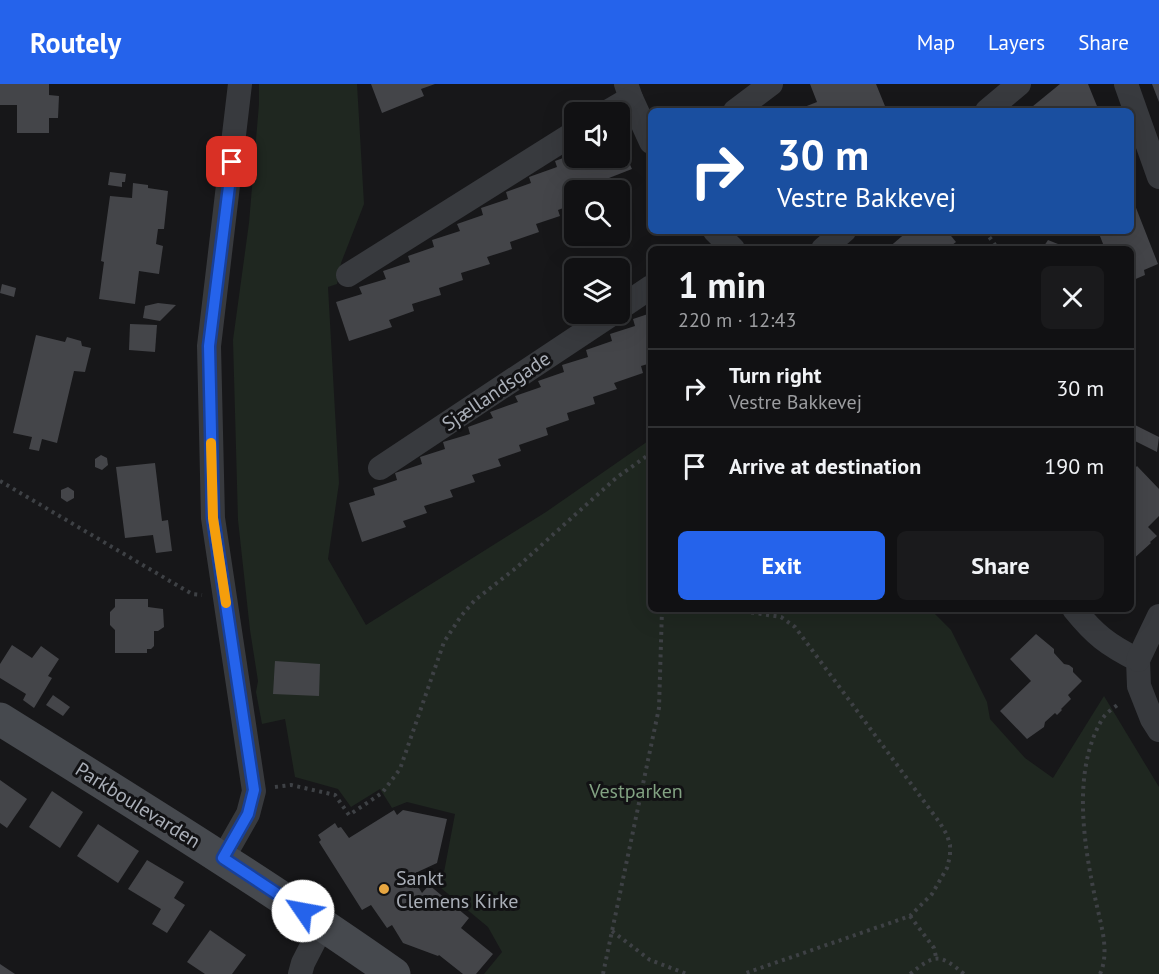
<!DOCTYPE html>
<meta charset="utf-8">
<style>
:root{--surface:#111113;--page:#1a1a1c;--text:#f1f3f6;--muted:#9c9da0;--line:#303133;--accent:#2563eb}
body{margin:0;font-family:"PT Sans",sans-serif;background:var(--page);color:var(--text);height:100vh;display:flex;flex-direction:column;font-size:22px;white-space:nowrap}
*{box-sizing:border-box;margin:0}
p{font-size:20px;color:var(--muted)}
.icon{flex:none;width:33px;height:33px;fill:none;stroke:currentColor;stroke-width:2;stroke-linecap:round;stroke-linejoin:round}
.map{position:relative;flex:1;overflow:hidden}
.sheet{position:absolute;left:648px;top:162px;width:486px;height:366px;display:flex;flex-direction:column;background:var(--surface);border-radius:9px;box-shadow:0 6px 24px #0002,0 0 0 2px var(--line)}
.sheet>*{flex:none}
.banner{position:absolute;left:648px;top:24px;width:486px;height:126px;border-radius:9px;box-shadow:0 6px 24px #0002,0 0 0 2px var(--line);background:#1a4fa0;color:#fff;overflow:hidden}
.tools{position:absolute;left:564px;top:18px;display:grid;gap:12px}
.tools a{display:grid;place-items:center;width:66px;height:66px;border-radius:9px;background:var(--surface);box-shadow:0 6px 24px #0002,0 0 0 2px var(--line);font-size:30px}
.pin{position:absolute;display:grid;place-items:center;width:51px;height:51px;color:#fff;margin:-26px;border-radius:12px;box-shadow:0 3px 9px #0006}
.me{position:absolute;width:66px;margin:-33px;rotate:303deg;stroke-linejoin:round;filter:drop-shadow(0 0 4px #0008)}
.turn{display:flex;align-items:center;gap:21px;height:126px;padding:0 30px;font-size:27px}
.turn .icon{width:78px;height:78px;stroke-width:2.5}
.turn b{display:block;font-size:42px;line-height:51px}
.round{display:grid;place-items:center;flex:none;width:63px;height:63px;border-radius:9px;background:var(--page)}
.headline{display:flex;align-items:center;justify-content:space-between;height:102px;padding:0 30px}
h1{font-size:36px;font-weight:700;line-height:45px}
.cta{display:flex;gap:12px;margin-top:auto;padding:12px 30px}
.cta a{flex:1;height:69px;border-radius:9px;background:var(--accent);color:#fff;font-size:24px;font-weight:700;line-height:69px;text-align:center}
.cta a+a{background:var(--page);color:var(--text)}
ul{padding:0;list-style:none}
li{display:flex;align-items:center;gap:18px;height:78px;padding:0 30px;border-top:2px solid var(--line)}
li div{flex:1}
li b{display:block;font-size:22px}
li em{font-style:normal}
header{display:flex;align-items:center;gap:36px;box-sizing:border-box;height:84px;padding:0 30px;background:var(--accent);color:#fff}
header strong{font-size:28px}
nav{display:flex;gap:33px;margin-inline-start:auto;font-size:21px}
.map>svg:first-child{display:block}
.green{fill:#1f2720}
.building{fill:#444549}
.lines{fill:none;stroke-linecap:round;stroke-linejoin:round}
.path{stroke:#3e4145;stroke-width:4;stroke-dasharray:3 4.5;stroke-linecap:butt}
.street{stroke:#383a3e;stroke-width:24}
.secondary{stroke:#46494e;stroke-width:33}
.route-casing{stroke:#184099;stroke-width:15}
.route{stroke:#2563eb;stroke-width:10}
.slow{stroke:#f59e0b;stroke-width:10}
.poi-dot{fill:#e7a641;stroke:#121214;stroke-width:2}
.labels{text-anchor:middle;stroke-width:6;stroke-linejoin:round;paint-order:stroke}
.street-label{font-size:20px;fill:#aaafb8;stroke:#121214}
.park-label{font-size:20px;fill:#82a282;stroke:#121214}
.poi-label{font-size:20px;fill:#aaafb8;stroke:#121214;text-anchor:start}
</style>
<header>
<strong>Routely</strong>
<nav><a>Map</a><a>Layers</a><a>Share</a></nav>
</header>
<div class="map">
<svg width="1159" height="890" viewBox="0 0 1159 890">
<rect width="100%" height="100%" fill="#171719"/>
<!-- green -->
<polygon class="green" points="259,0 357,0 364,120 341,179 337,200 328,203 339,399 328,475 366,541 546,428 651,355 651,525 930,525 951,546 987,618 990,635 1025,674 1053,694 1104,612 1159,703 1159,890 484,890 502,868 488,843 441,804 455,730 407,718 392,724 380,705 351,723 338,705 295,693 285,635 262,640 256,608 258,597 250,546 238,436 233,256 249,139 259,20"/>
<!-- building -->
<g class="building">
<polygon points="0,0 49,0 49,11 59,12 58,34 49,34 49,49 17,49 17,21 0,21"/>
<polygon points="371,0 435,0 421,5 424,12 382,29"/>
<polygon points="810,0 876,0 887,27 794,27 817,18"/>
<polygon points="1060,0 1088,0 1099,27 1027,27"/>
<polygon points="1152,0 1159,0 1159,18"/>
<polygon points="620,59 632,85 609,94 611,101 594,106 574,106 574,120 558,126 560,132 536,140 539,148 510,158 512,165 487,173 490,180 461,189 463,196 439,204 441,211 412,220 414,227 389,236 392,243 349,257 336,218 362,210 359,203 386,195 383,187 410,178 408,172 434,163 432,156 460,147 457,140 483,131 481,124 508,115 506,108 531,99 529,93 557,83 555,77 574,70 574,74 620,74"/>
<polygon points="110,88 126,90 125,98 122,98 122,103 108,101"/>
<polygon points="133,99 148,101 148,104 168,107 164,145 158,145 156,160 163,162 159,190 139,187 135,220 99,215 104,178 101,177 110,112 132,114"/>
<polygon points="1131,111 1158,180 1144,186 1145,191 1131,197 1131,165 1105,165 1098,147 1131,147"/>
<polygon points="908,147 947,147 956,158 947,165 887,165"/>
<polygon points="1048,156 1058,160 1055,165 1042,165"/>
<polygon points="2,200 16,204 14,213 0,209"/>
<polygon points="158,219 176,221 160,237 143,234 145,222"/>
<polygon points="651,229 651,279 641,282 643,289 614,299 617,305 593,313 595,320 567,329 569,336 546,344 548,351 519,361 521,367 498,375 501,382 472,391 475,398 450,406 453,413 424,422 427,429 403,437 406,443 362,458 349,419 375,411 373,404 397,396 395,389 422,380 420,373 445,365 443,358 470,350 468,343 493,334 490,328 518,318 515,312 541,303 538,297 564,288 562,281 588,273 586,266 612,257 610,250 635,242 633,235"/>
<polygon points="130,240 157,241 155,268 129,266"/>
<polygon points="36,251 65,258 67,253 81,257 82,262 91,264 85,288 74,287 57,359 42,355 39,367 29,365 32,353 13,349"/>
<polygon points="1131,335 1135,337 1133,340 1159,353 1157,368 1131,355"/>
<polygon points="101,371 107,374 108,381 102,386 95,383 95,375"/>
<polygon points="155,379 162,437 168,436 172,467 156,469 153,451 125,454 116,383"/>
<polygon points="1131,382 1134,385 1137,382 1159,405 1159,432 1148,443 1157,452 1150,458 1151,459 1131,477"/>
<polygon points="68,403 74,407 74,414 67,418 61,414 61,406"/>
<polygon points="115,515 148,515 148,523 163,525 164,543 158,547 154,547 154,562 151,565 147,565 147,569 115,569 115,546 110,541 110,528 115,523"/>
<polygon points="1036,550 1054,565 1054,569 1064,580 1069,581 1073,584 1073,588 1082,597 1068,611 1071,615 1061,625 1062,626 1057,631 1055,629 1045,638 1044,643 1027,655 1000,627 1031,597 1010,575"/>
<polygon points="12,561 32,574 41,562 59,575 48,592 52,594 34,624 23,616 26,610 0,594 0,580"/>
<polygon points="275,577 320,580 319,612 273,610"/>
<polygon points="53,611 70,623 63,632 46,621"/>
<polygon points="0,696 27,715 7,744 0,739"/>
<polygon points="52,707 83,728 60,764 29,743"/>
<polygon points="394,726 397,731 403,726 447,735 437,779 411,791 422,809 429,801 469,834 461,844 493,870 476,890 463,890 439,871 438,872 403,859 392,841 387,844 371,821 362,826 319,758 321,756 318,751 335,739 338,744 341,743 349,754"/>
<polygon points="98,740 139,767 118,799 77,772"/>
<polygon points="147,776 184,798 174,814 185,821 167,849 152,840 161,825 128,805"/>
<polygon points="210,846 246,871 232,890 205,890 187,878"/>
<polygon points="0,880 15,890 0,890"/>
</g>
<g class="lines">
<!-- path -->
<g class="path">
<polyline points="985,147 998,165"/>
<polyline points="0,397 192,510 202,511"/>
<polyline points="729,525 781,533 795,543 940,739 947,751 950,761 950,772 947,784 932,810 910,832 743,890"/>
<polyline points="275,703 291,701 335,711 349,731 382,709 400,685 444,558 461,532 475,516 516,484 616,394 651,369"/>
<polyline points="910,832 934,864 936,873"/>
<polyline points="612,847 650,876 687,890"/>
<polyline points="603,890 659,624 662,525"/>
<path d="M910,890C935,870 939,869 964,890"/>
<path d="M1100,890C1110,868 1101,841 1096,818C1084,762 1071,686 1103,634C1107,628 1115,623 1120,619"/>
</g>
<!-- street -->
<g class="street">
<polyline points="626,0 631,14 651,58"/>
<polyline points="1126,0 1159,93"/>
<polyline points="735,27 771,0"/>
<polyline points="987,27 1019,0"/>
<polyline points="607,28 631,14"/>
<polyline points="715,147 733,165"/>
<polyline points="823,165 844,147"/>
<polyline points="348,191 574,49"/>
<polyline points="620,224 651,203"/>
<polyline points="380,384 612,230"/>
<path d="M1074,525C1095,551 1108,561 1138,576L1139,602L1152,635L1159,646"/>
<polyline points="1138,576 1159,532"/>
<polyline points="223,774 248,730 254,707 213,434 209,262 240,0"/>
<polyline points="300,890 303,879 323,840"/>
</g>
<!-- secondary -->
<path class="secondary" d="M0,635C133,718 266,800 394,890"/>
</g>
<g class="lines">
<!-- route casing -->
<g class="route-casing">
<polyline id="route" points="232,78 209,262 213,434 254,706 248,730 223,774 303,827"/>
</g>
<!-- route -->
<use href="#route" class="route"/>
<!-- slow -->
<polyline class="slow" points="211,359 213,434 226,519"/>
</g>
<!-- markers -->
<circle class="poi-dot" cx="384" cy="805" r="6"/>
<g class="labels">
<!-- street labels -->
<g class="street-label">
<text transform="translate(496 307) rotate(-34)" y="7">Sjællandsgade</text>
<text transform="translate(138 721) rotate(32)" y="7">Parkboulevarden</text>
</g>
<!-- park labels -->
<g class="park-label">
<text x="636" y="714">Vestparken</text>
</g>
<!-- poi labels -->
<g class="poi-label">
<text x="396" y="801">Sankt<tspan x="396" dy="23">Clemens Kirke</tspan></text>
</g>
</g>
</svg>
<div class="tools">
<a><svg class="icon" aria-label="sound" viewBox="0 0 24 24"><path d="M4 9h4l5-4v14l-5-4H4zM17 9q2 3 0 6"/></svg></a>
<a><svg class="icon" aria-label="search" viewBox="0 0 24 24"><circle cx="10" cy="10" r="6"/><path d="M15 15l6 6"/></svg></a>
<a><svg class="icon" aria-label="layers" viewBox="0 0 24 24"><path d="M12 4l9 5-9 5-9-5zM3 14l9 5 9-5"/></svg></a>
</div>
<div class="pin" style="left:232px;top:78px;background:#d93025"><svg class="icon" aria-label="arrive" viewBox="0 0 24 24"><path d="M6 21V4h12l-3 4 3 4H6"/></svg></div>
<svg class="me" style="left:303px;top:827px" viewBox="-20 -20 40 40"><circle r="19" fill="#fff"/><path d="M0-13L10 11 0 6-10 11z" fill="#2563eb"/></svg>
<div class="banner">
<div class="turn"><svg class="icon" aria-label="right" viewBox="0 0 24 24"><path d="M7 20v-9h11M14 6l5 5-5 5"/></svg><div><b>30 m</b>Vestre Bakkevej</div></div>
</div>
<section class="sheet">
<div class="headline"><div><h1>1 min</h1><p>220 m · 12:43</p></div><a class="round"><svg class="icon" aria-label="close" viewBox="0 0 24 24"><path d="M6 6l12 12M18 6L6 18"/></svg></a></div>
<ul>
<li><svg class="icon" aria-label="right" viewBox="0 0 24 24"><path d="M7 20v-9h11M14 6l5 5-5 5"/></svg><div><b>Turn right</b><p>Vestre Bakkevej</p></div><em>30 m</em></li>
<li><svg class="icon" aria-label="arrive" viewBox="0 0 24 24"><path d="M6 21V4h12l-3 4 3 4H6"/></svg><div><b>Arrive at destination</b></div><em>190 m</em></li>
</ul>
<div class="cta"><a>Exit</a><a>Share</a></div>
</section>
</div>
